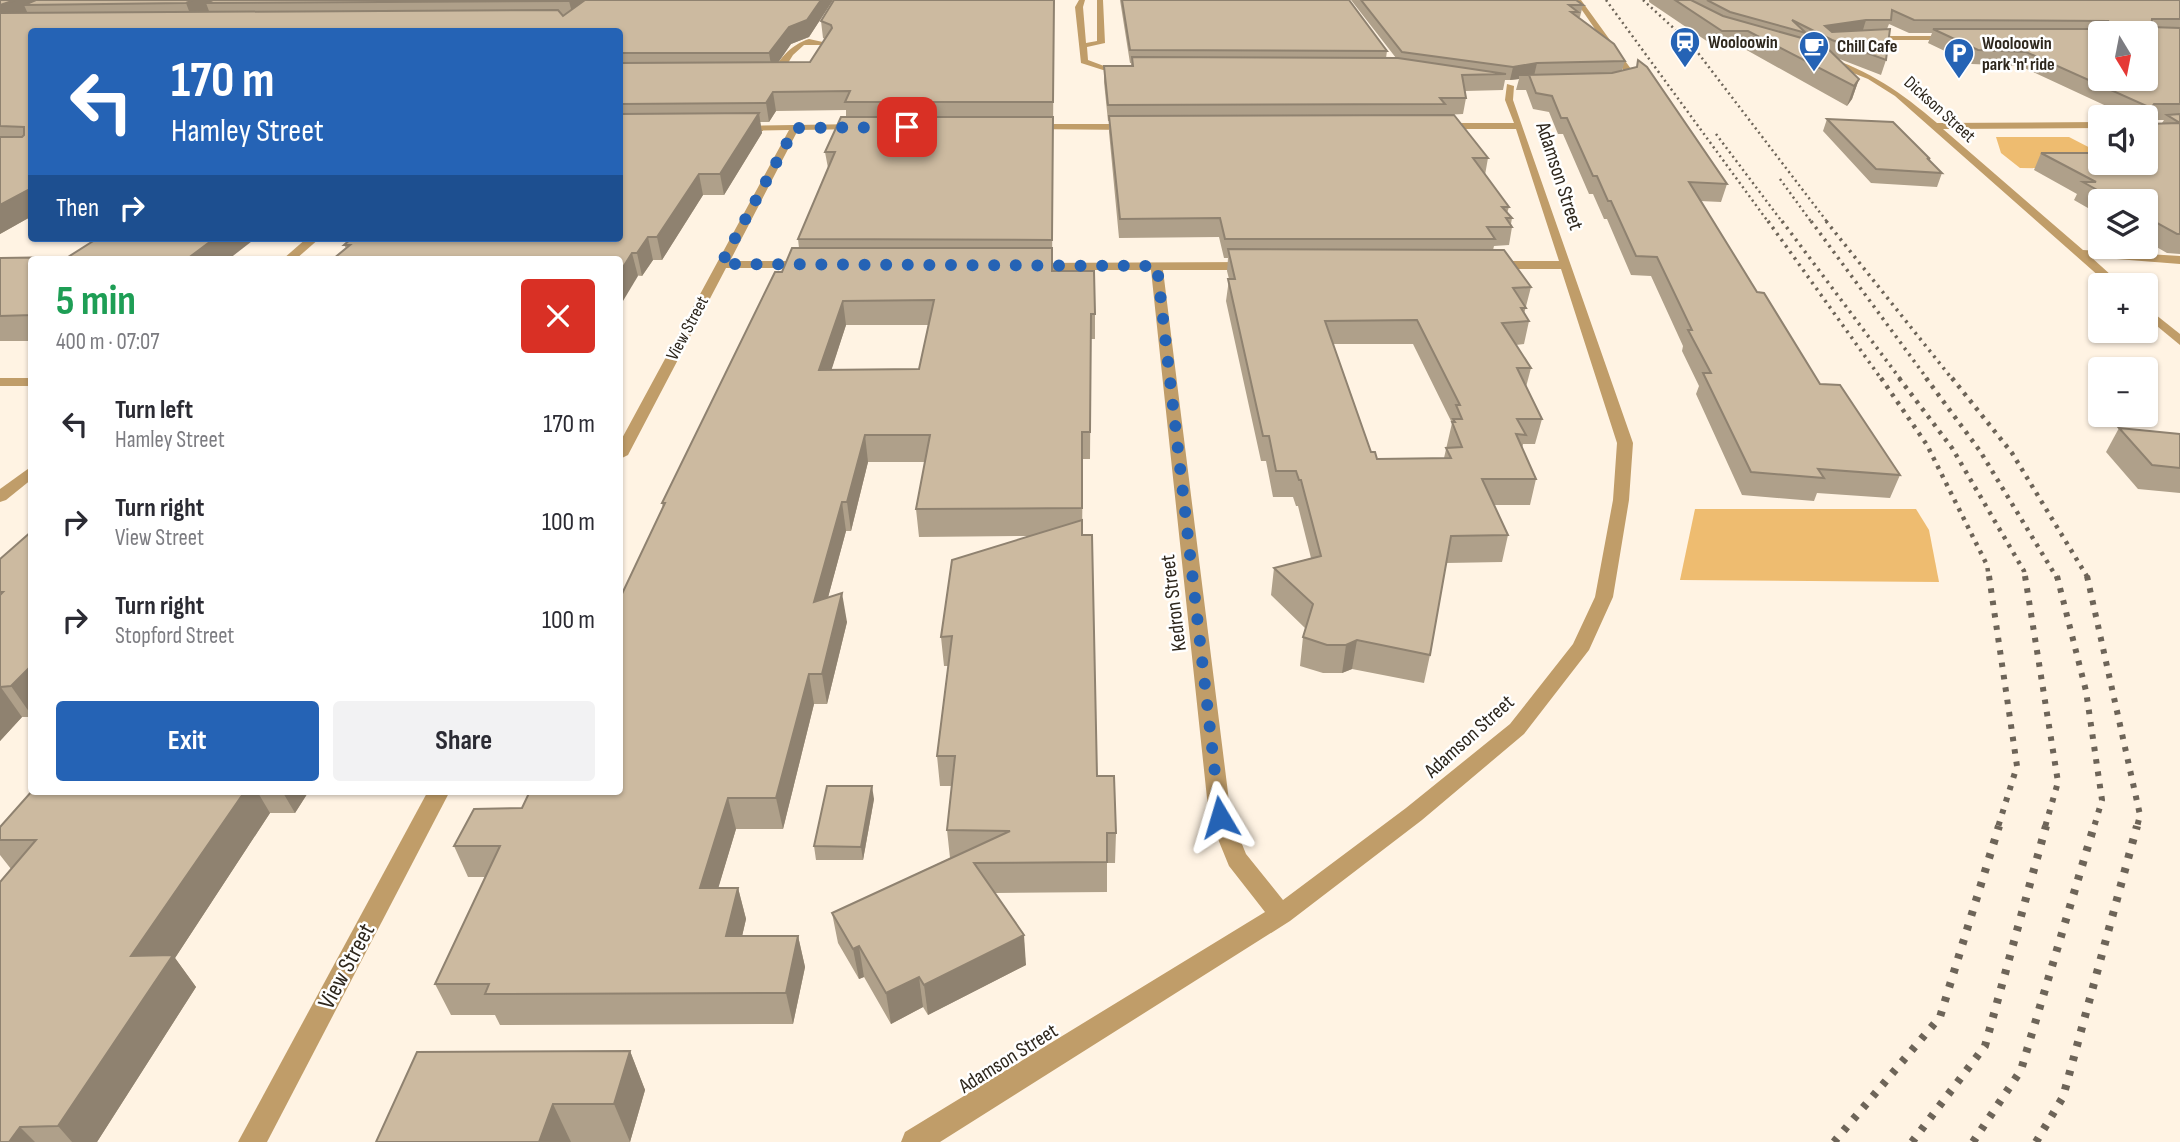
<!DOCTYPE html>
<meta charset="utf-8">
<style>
:root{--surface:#fff;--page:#f2f2f3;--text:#2b2b33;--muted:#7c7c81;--accent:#2563b5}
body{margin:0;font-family:"Sofia Sans Condensed",sans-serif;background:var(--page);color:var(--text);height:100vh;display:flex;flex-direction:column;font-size:26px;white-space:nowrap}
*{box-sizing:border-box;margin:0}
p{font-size:23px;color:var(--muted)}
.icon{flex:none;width:38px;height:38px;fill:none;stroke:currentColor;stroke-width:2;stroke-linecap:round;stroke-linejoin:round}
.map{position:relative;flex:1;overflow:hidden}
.sheet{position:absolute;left:28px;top:256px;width:595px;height:539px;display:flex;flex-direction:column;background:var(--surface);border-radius:7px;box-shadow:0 2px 5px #0004}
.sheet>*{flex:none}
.hud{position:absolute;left:28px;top:28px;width:595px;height:214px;border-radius:7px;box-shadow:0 2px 5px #0004;background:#2563b5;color:#fff;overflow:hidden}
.needle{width:46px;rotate:170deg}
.tools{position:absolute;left:2088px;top:21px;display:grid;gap:14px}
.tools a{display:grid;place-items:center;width:70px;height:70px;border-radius:7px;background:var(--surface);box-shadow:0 2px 5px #0004;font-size:35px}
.pin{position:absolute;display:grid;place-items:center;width:60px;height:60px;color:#fff;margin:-30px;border-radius:14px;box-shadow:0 4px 10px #0006}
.me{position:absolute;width:77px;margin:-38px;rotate:353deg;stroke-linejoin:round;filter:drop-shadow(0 0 5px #0008)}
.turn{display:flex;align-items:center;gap:24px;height:147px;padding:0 28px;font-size:32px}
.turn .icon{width:91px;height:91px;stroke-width:2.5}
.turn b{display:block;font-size:49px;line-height:60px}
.then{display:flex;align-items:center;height:66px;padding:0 28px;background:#0003;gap:14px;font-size:26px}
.round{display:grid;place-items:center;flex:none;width:74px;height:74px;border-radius:7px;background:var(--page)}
.overview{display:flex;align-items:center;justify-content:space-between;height:119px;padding:0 28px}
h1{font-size:42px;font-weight:700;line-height:52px;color:#1e9e55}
.primary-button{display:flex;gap:14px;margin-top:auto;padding:14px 28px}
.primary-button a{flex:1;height:80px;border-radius:7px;background:var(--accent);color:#fff;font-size:28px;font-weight:700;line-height:80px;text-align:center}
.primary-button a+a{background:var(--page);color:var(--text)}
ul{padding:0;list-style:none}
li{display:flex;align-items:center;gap:21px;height:98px;padding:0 28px}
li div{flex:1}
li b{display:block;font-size:26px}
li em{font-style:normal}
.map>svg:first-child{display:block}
.green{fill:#eebc70}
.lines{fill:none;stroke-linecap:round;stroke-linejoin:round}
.minor{fill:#c09d69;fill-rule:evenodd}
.rail-far4{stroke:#6d6458;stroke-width:2.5;stroke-dasharray:2 3.5;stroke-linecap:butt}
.rail-far3{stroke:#6d6458;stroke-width:3.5;stroke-dasharray:2.5 5;stroke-linecap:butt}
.rail-far2{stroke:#6d6458;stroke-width:4.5;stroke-dasharray:3.5 6;stroke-linecap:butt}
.rail-far1{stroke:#6d6458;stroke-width:6;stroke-dasharray:4.5 8;stroke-linecap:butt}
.rail{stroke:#6d6458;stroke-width:8;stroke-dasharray:5 10;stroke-linecap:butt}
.wall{fill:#afa08a;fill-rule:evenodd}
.shaded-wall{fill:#8f8270}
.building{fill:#ccbaa0;stroke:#8f8270;stroke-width:2;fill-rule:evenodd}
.route{stroke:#2563b5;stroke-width:12;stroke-dasharray:0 21.6}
.labels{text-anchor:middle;stroke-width:5;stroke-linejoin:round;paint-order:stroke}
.far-poi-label{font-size:18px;font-weight:bold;fill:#2e271d;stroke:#fff;text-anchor:start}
.far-street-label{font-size:18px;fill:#2e271d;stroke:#fff}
.street-label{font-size:21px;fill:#2e271d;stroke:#fff}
.near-street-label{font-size:24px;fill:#2e271d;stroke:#fff}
</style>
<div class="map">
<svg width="2180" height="1142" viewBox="0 0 2180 1142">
<rect width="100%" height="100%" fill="#fff3e3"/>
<!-- green -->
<g class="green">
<polygon points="1996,137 2069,137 2100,153 2100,163 2131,169 2020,168 2001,153"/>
<polygon points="1695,509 1916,509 1929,530 1939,582 1680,580"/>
</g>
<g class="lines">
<!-- minor -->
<g class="minor">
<polygon points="1079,0 1085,0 1083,7 1086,43 1097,41 1097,0 1103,0 1105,43 1087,47 1088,60 1104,66 1128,66 1128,70 1103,70 1081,63 1075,7"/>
<polygon points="1575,0 1581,0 1631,69 1631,81 1614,83 1614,79 1624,77 1624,71"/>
<polygon points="1866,36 1953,36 1957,38 1953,40 1863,40"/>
<path d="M809,39L832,44L823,60L816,58L823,45H804L793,55L778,79H772C774,62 792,44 809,39Z"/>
<path d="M1824,56C1869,70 1902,93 1937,123L2100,122V128L1943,129L2083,250L2180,256V264L2091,257L2122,285H2109L1895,96L1868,79L1821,60Z"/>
<polygon points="1507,84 1514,86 1513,100 1633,443 1629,500 1613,597 1589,650 1524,734 1422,820 1290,921 940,1142 901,1142 905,1132 1265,912 1229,866 1209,817 1151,270 1029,270 1023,266 1025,263 1250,262 1256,266 1250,270 1163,270 1231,817 1246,854 1283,900 1406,808 1510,724 1573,644 1595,597 1613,500 1617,443 1561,269 1491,269 1485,265 1491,261 1559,261 1516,129 1440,129 1435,126 1440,123 1514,123 1505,100"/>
<polygon points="859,124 862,125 862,129 798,130 730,261 809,261 815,265 813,268 726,268 628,455 620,459 620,442 789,130 740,131 737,130 737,126"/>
<polygon points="1030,124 1132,124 1137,127 1132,130 1027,129 1025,127"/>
<polygon points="307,238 320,238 296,259 283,259"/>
<polygon points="2146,307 2180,334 2180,345 2146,317"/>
<rect x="0" y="378" width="32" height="8"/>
<polygon points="32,466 32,479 6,500 0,502 0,489"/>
<polygon points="428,791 450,791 267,1142 238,1142"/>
</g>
<!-- rail-far4 -->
<g class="rail-far4">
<polyline points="1606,0 1769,223"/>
<polyline points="1643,0 1692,45 1828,223"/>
<polyline points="1716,134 1783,223"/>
<polyline points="1780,179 1812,223"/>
</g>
<!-- rail-far3 -->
<g class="rail-far3">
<polyline points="1768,221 1882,380"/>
<polyline points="1782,221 1901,380"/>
<polyline points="1811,221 1928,380"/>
<polyline points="1826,221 1953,380"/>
</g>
<!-- rail-far2 -->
<g class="rail-far2">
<polyline points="1881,378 1927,445 1987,565 1989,578"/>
<polyline points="1899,378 1952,448 2024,571 2025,578"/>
<polyline points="1926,378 1980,451 2057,578"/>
<polyline points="1952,378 2012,453 2088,578"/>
</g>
<!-- rail-far1 -->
<g class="rail-far1">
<polyline points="1989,576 2017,766 1998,827"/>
<polyline points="2025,576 2058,782 2045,827"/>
<polyline points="2057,576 2086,691 2102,800 2094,827"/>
<polyline points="2087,576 2140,815 2137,827"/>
</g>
<!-- rail -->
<g class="rail">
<polyline points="1834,1142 1940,1017 1999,826"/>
<polyline points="1912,1142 1985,1046 2046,826"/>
<polyline points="1973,1142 2021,1070 2094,826"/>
<polyline points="2036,1142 2063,1097 2137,826"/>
</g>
</g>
<!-- wall -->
<g class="wall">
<path d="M0,0H833L809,37L791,44L778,63L810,62L825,39L823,38L821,21L1054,0L1052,271L1095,314V339H1091L1090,459H1083L1082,535L1097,776L1116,833L1115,863H1107V892L995,893L1026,965L928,1015L923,1007L891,1024L864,977L859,979L838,943L832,913L950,858L947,830L952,786H940L937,756L949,666H944L941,637L1029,536L919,537L916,509L925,462H868L851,531H846L828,597L847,622L827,704H814L783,829H736L718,888H738L746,919L742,936H798L805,967L793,1024L500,1025L495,1015H451L435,984L485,877H468L454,846L522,808L620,791L663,508L662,503L782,272L799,248L798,239L828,168L825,152L846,117V110L776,111L769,122H760L762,133L724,195H703L662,260H653L642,276L346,248L344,245L620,238V32H32V216L0,234ZM846,325H929L919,369L831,370Z"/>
<path d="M1120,0H1349L1387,51L1386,58H1396L1351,0H1576L1583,5L1580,17H1578L1625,61L1622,70L1727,184L1721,202L1700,201L1757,292L1820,384L1900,475L1890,498L1817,493L1814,501L1742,495L1696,394L1699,386L1682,351L1683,346L1651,276L1631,275L1607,219H1604L1593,194H1589L1563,134H1558L1549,112L1533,109L1526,90H1516L1519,79L1510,80H1505L1503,90L1465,91L1466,98L1463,114L1443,115L1488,158L1485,175L1509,207L1507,213L1512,218L1511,224L1512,227L1509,245L1494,246L1493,250L1531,287L1524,314L1529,321L1524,344L1516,345L1531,368L1526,387L1542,419L1535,444H1523L1522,449L1536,479L1530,505H1494L1508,535L1502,562L1446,563L1430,655L1424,683L1352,669L1342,673H1323L1300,666L1303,637L1306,629L1271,595L1274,568L1311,558L1298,506H1296L1293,497H1273L1266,461H1261L1226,301L1229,279L1227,271L1228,258H1224L1219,237L1119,238L1109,132V121H1108L1104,82V66H1131V63H1130ZM1333,344H1413L1452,423L1444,458L1377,459L1371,452Z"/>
<polygon points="1649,0 2180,0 2180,254 2167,253 2146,241 2146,201 2100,201 2100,215 2074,200 2077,194 2034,170 2041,153 2146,163 2146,124 2162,123 2164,120 2146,120 2146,117 2130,117 2020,66 1972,64 1928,43 1932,33 1909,33 1889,24 1887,29 1886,60 1881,75 1837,58 1859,79 1852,99 1847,106 1743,48 1717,48 1649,2"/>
<polygon points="1827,119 1930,159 1929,160 1942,173 1937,187 1871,183 1823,131"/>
<polygon points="2098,125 2100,125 2100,146 2091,141"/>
<polygon points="0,258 229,259 32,259 32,341 0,341"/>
<polygon points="2119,428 2180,434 2180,493 2138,489 2106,452"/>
<polygon points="32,531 32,717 22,717 0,741 0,559"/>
<polygon points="32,791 309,791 295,813 270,813 175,958 196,987 97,1142 0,1142 11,869 0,855 0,827"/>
<polygon points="874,799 863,860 816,860 814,846"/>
<polygon points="630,1051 645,1090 630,1142 376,1142"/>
</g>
<!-- shaded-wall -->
<g class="shaded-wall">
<polygon points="15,0 61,0 24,5 28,14 0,22 0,5"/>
<polygon points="193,0 233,0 206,3 209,11 192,19 186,3"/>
<polygon points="571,0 596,0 573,17 569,1"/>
<polygon points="821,0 833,0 809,37 791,44 772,71 769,53 789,27"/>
<polygon points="1866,20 1862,33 1829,38 1825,26"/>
<polygon points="1537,63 1534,76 1519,75 1519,79 1510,80 1513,67"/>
<polygon points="1859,79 1852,99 1847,106 1854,86"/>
<polygon points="773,92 776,111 769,122 766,103"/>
<polygon points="759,113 762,133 724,195 720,174"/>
<polygon points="699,174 703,195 662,260 657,237"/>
<polygon points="32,188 32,216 0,234 0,205"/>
<polygon points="648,237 653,260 642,276 637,253"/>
<polygon points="215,238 256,238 229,259 187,259"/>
<polygon points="632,253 638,276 620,306 620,272"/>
<polygon points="843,301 846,325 823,396 819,370"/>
<polygon points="865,435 868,462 851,531 847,502"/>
<polygon points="842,502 846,531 819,631 814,602"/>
<polygon points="842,593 847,622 827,704 822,674"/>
<polygon points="1357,640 1352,669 1342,673 1346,645"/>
<polygon points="32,665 32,716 11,686"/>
<polygon points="809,674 814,704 783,829 776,798"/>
<polygon points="0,686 22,717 0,741"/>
<polygon points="872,786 874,799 863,860 861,847"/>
<polygon points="245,791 257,791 270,813 175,958 196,987 97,1142 72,1142 58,1126 131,956"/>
<polygon points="282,791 309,791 295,813"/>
<polygon points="728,798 736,829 709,919 700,888"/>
<polygon points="738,888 746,919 735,967 726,936"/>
<polygon points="1024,935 1026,965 928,1015 924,985"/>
<polygon points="798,936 805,967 793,1024 786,993"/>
<polygon points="859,946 864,977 859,979 853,949"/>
<polygon points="919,977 923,1007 891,1024 886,993"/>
<polygon points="630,1051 645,1090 630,1142 614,1104"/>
<polygon points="553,1104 571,1142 539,1142"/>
<polygon points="20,1127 35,1142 9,1142"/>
</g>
<!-- building -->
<g class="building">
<polygon points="0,0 15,0 0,5"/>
<polygon points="36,0 193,0 186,3 24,5"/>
<polygon points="213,0 571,0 569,1 206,3"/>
<polygon points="585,0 821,0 807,20 789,27 769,53 620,53 620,32 32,32 32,188 0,205 0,137 22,137 24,135 24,127 0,126 0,13 558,10 563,16"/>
<polygon points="834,0 1054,0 1053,102 845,102 850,91 773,92 766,103 620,104 620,63 810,62 832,28 831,25 821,21"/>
<polygon points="1122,0 1349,0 1387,51 1130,50"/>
<polygon points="1361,0 1576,0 1583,5 1569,5 1578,12 1571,12 1614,44 1625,61 1537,63 1513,67 1402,52"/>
<polygon points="1675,0 1691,0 1723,16 1823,44 1859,79 1854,86 1748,31 1722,31"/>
<path d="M1707,0H2180V19H2152L2151,27L2180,28V104H2154L2151,108L2026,52L1978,50L1933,29H2106L2108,21L1914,20L1892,10L1891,20H1866L1825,26L1832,32L1890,29L1886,60L1832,40L1792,20L1806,33L1730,12ZM2100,33H2146V79H2100Z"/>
<polygon points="1132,57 1398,58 1506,74 1462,75 1466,98 1440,98 1445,104 1108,105 1104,66 1133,66"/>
<polygon points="1638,60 1647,67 1727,184 1689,182 1757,292 1764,293 1820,384 1840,385 1900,475 1818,469 1824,478 1751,472 1703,373 1711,373 1688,330 1692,330 1657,257 1636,256 1611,201 1608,201 1597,176 1593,176 1567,118 1561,118 1552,96 1536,93 1529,75 1519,75 1612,73 1637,67"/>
<polygon points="759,113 720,174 699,174 657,237 648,237 637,253 632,253 620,272 620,259 333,259 350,245 344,245 352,238 620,238 620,114"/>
<polygon points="2180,114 2180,123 2167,115"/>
<polygon points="1454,115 1488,158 1473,158 1509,207 1502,207 1512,218 1506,218 1512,227 1487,227 1495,239 1225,239 1220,218 1120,219 1109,116"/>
<polygon points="841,117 1053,117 1052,240 798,239 835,152 825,152"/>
<polygon points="1827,119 1893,122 1930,159 1927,158 1942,173 1876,169"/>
<polygon points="2180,123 2180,234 2177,234 2146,217 2146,201 2117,201 2083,182 2096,182 2041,153 2100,153 2100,163 2146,163 2146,152 2155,152 2146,148 2146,124"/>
<polygon points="98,238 215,238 187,259 32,259 32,315 0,316 0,258 68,257"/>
<path d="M792,248H1052V271H1094L1095,314H1091L1090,432H1082V508L916,509L930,435H865L847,502H842L814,602L842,593L822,674H809L776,798H728L700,888H738L726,936H798L786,993L485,994L489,984H435L500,846H454L474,809L522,808L530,791H620V598L665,503H662L775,272H782ZM934,300L919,369L819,370L843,301Z"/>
<path d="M1228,249L1504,250L1531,287L1513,288L1526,308H1521L1529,321L1502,323L1531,368H1517L1542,419H1517L1526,435L1516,434L1536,479H1482L1508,535L1451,536L1430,655L1357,640L1346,645H1327L1303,637L1313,604L1274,568L1321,556L1301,480H1299L1296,471H1276L1269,436H1263L1228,279H1235ZM1417,320L1460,405H1456L1462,419H1453L1455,422H1452L1462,447L1446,448L1451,458L1377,459L1375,452H1371L1325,321Z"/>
<polygon points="2119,428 2180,434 2180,468 2152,465"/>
<polygon points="1082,520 1082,535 1092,535 1097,776 1114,776 1116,833 1107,833 1107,862 974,863 1024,935 924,985 919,977 886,993 859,946 853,949 832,913 1010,831 947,830 955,756 937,756 952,636 941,637 952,560"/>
<polygon points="32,531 32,665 11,686 0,687 0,595 3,592 0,592 0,559"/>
<polygon points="827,786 872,786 861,847 814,846"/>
<polygon points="32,791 245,791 131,956 173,955 58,1126 20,1127 9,1142 0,1142 0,882 36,840 0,840 0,827"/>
<polygon points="630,1051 614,1104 553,1104 539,1142 376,1142 417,1052"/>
</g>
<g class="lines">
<!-- route -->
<polyline class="route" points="907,127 795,128 721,264 1157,266 1220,817"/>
</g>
<!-- icons -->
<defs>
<g id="station-pin" transform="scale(1.575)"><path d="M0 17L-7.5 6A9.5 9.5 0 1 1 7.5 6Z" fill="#2563b5" stroke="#fff"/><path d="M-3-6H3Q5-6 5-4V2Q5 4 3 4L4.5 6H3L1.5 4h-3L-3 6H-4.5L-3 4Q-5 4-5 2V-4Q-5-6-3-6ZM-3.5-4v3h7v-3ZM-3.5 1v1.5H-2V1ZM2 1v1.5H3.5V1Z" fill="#fff"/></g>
<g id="cafe-pin" transform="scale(1.575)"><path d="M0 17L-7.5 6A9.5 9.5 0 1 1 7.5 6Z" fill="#2563b5" stroke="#fff"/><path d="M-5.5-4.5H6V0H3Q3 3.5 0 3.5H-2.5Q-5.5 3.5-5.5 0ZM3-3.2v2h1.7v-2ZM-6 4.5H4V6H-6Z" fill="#fff"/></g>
<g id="parking-pin" transform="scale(1.575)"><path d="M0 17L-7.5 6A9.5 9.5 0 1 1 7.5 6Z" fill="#2563b5" stroke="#fff"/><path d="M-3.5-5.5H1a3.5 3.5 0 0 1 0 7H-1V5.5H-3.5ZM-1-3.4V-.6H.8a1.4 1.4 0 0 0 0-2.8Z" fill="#fff"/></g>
</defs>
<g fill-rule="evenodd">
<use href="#station-pin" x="1685" y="42"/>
<use href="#cafe-pin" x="1814" y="46"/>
<use href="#parking-pin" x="1959" y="53"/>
</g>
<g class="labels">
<!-- far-poi labels -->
<g class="far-poi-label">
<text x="1708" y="48">Wooloowin</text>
<text x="1982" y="49">Wooloowin<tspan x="1982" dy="21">park 'n' ride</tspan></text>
<text x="1837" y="52">Chill Cafe</text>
</g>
<!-- far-street labels -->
<g class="far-street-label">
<text transform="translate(1940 109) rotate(42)" y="6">Dickson Street</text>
<text transform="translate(687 328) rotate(-62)" y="6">View Street</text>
</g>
<!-- street labels -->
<g class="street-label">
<text transform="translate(1560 176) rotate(72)" y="7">Adamson Street</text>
<text transform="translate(1173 603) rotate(-97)" y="7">Kedron Street</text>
<text transform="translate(1469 736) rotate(-42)" y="7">Adamson Street</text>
<text transform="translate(1008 1058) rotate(-32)" y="7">Adamson Street</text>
</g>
<!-- near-street labels -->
<g class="near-street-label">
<text transform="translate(346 966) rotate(-62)" y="8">View Street</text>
</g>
</g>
</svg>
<div class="tools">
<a><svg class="needle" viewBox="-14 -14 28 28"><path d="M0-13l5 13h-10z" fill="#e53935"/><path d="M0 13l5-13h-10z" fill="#7c7c81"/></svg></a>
<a><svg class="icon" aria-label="sound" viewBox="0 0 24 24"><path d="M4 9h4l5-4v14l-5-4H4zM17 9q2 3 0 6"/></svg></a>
<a><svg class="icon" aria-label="layers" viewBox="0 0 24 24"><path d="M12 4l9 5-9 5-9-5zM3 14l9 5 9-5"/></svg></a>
<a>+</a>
<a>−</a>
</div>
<div class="pin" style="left:907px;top:127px;background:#d93025"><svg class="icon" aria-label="arrive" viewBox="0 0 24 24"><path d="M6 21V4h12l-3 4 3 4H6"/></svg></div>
<svg class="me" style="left:1220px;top:817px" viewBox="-20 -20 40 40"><path d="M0-17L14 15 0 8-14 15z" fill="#2563b5" stroke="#fff" stroke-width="4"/></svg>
<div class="hud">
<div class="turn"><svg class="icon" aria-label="left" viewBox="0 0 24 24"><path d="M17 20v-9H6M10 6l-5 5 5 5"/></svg><div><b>170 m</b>Hamley Street</div></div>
<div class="then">Then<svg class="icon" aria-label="right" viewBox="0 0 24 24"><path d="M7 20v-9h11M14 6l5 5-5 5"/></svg></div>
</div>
<section class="sheet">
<div class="overview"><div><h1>5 min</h1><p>400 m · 07:07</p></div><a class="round" style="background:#d93025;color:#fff"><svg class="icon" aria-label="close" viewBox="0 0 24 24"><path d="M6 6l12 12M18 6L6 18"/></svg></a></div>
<ul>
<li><svg class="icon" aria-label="left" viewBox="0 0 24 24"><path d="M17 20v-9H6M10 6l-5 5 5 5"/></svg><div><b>Turn left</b><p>Hamley Street</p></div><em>170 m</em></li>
<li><svg class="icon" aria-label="right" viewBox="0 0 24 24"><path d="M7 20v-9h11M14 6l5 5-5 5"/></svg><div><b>Turn right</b><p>View Street</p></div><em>100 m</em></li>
<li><svg class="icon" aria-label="right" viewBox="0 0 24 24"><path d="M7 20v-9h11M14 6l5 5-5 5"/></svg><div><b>Turn right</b><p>Stopford Street</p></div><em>100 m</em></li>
</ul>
<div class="primary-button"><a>Exit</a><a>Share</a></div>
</section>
</div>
